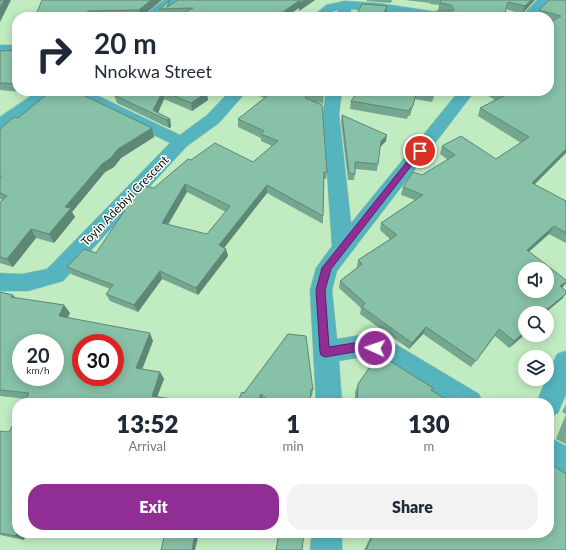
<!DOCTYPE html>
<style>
:root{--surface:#fff;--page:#f2f2f3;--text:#1f2937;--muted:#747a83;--accent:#902e96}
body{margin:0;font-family:Lato,sans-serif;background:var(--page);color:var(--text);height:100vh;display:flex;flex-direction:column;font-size:15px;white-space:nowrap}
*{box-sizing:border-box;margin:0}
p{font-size:13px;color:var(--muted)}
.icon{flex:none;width:22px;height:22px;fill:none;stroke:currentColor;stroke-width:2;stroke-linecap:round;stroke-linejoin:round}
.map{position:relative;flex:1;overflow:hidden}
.panel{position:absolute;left:12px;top:398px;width:542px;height:140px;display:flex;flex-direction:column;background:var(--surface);border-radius:16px;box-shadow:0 2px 10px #0003}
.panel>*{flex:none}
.top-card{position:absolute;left:12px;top:12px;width:542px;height:84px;border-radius:16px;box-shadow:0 2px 10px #0003;background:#fff;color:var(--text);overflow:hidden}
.fabs{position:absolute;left:518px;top:262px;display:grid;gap:8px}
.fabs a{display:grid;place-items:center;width:36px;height:36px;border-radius:50%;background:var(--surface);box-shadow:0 2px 10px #0003;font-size:20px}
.speed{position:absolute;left:12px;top:334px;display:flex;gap:8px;font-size:20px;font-weight:700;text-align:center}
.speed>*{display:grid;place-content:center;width:52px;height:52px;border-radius:50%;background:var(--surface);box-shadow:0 2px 10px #0003;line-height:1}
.speed small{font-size:10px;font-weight:400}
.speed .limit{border:6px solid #d22;background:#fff;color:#111}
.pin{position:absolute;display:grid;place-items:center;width:34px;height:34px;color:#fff;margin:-17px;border:2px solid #fff;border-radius:50%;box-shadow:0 1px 4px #0007}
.me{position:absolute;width:44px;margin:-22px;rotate:273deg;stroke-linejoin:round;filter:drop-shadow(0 0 3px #0008)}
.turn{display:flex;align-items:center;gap:14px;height:84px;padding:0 16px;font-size:18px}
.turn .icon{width:52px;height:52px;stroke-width:2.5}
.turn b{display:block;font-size:28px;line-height:34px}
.eta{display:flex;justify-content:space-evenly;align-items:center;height:68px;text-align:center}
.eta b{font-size:24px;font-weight:800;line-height:28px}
.cta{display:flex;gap:8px;margin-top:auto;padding:8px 16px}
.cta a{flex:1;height:46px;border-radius:16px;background:var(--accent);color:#fff;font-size:16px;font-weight:800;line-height:46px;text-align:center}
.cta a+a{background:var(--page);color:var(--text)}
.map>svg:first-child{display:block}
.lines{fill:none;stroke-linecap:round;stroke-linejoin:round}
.minor-casing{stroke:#9fc4a0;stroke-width:1}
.minor{fill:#56b4bf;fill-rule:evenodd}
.wall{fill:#74a690;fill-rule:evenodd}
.shaded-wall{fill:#5e8775}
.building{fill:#87c1a7;stroke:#5e8775;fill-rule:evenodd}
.route{fill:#902e96;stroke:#5e1e62}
.labels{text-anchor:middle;stroke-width:3;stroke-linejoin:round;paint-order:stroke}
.street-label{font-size:12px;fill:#061507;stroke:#fff}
</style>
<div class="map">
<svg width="566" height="550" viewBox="0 0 566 550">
<rect width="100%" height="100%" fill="#c1ebc1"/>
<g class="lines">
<!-- minor casing -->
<g class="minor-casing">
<g id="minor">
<polygon points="164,0 178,0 157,17 142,17"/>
<polygon points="537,0 550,0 535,17 521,17"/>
<polygon points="345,1 378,3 444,13 449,14 451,17 419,17 378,11 351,9 351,17 337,17 338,10 334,11 327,17 312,17 326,5"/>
<rect x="0" y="45" width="17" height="8"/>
<polygon points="38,91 56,91 54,94 6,129 0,130 0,117"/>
<polygon points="68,91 88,91 180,135 207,115 230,91 247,91 219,123 187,146 63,281 28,291 0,291 0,273 22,274 47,269 170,143 70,94"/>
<polygon points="326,91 342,91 339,114 351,223 459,91 475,91 337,271 332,290 337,339 367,334 392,342 479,394 483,403 446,403 376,359 367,356 339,361 342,403 316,403 310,290 316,268 332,246 323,114"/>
<polygon points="566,351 566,394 558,413 549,417 549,403 536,403 557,354"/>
<polygon points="549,437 566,446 566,476 549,468"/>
<polygon points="312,533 342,533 342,550 310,550"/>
</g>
</g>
<!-- minor -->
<use href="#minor" class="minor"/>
</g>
<!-- wall -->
<g class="wall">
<polygon points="162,0 141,17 35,17"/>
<polygon points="178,0 315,0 299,11 299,8 179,16 160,16 159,9 170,5"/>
<polygon points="367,0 392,0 391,3 367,1"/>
<polygon points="405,0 535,0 522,14 506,9 504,17 441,11 438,11 439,5 430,4 430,3"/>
<polygon points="566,0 564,154 534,184 566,201 566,243 549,234 529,252 566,283 562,288 562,299 525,313 522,337 509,348 495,336 471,367 423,334 409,349 360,314 361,308 339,288 340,281 357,268 357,267 358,260 390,239 380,230 381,223 415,200 401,195 403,187 448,160 440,154 442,146 496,159 521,143 478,116 480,108 495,100 480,91 549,91 551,22 549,21 549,17 537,17 539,10"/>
<polygon points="17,50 17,91 37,91 33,93 0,90 0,51"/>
<polygon points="114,91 205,91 208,100 192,111 164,99 158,113 170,119 171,127 169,128 117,103 114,95 121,95"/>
<path d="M252,91H324L323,104L316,102L327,172L326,179H324L323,216V224L267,193L224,248L226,249L228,256L198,295L162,279L138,312L110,301L106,294L110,289L71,274L67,267L96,253L124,212L123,210L154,188L191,160L253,162L272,146L261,141V138L238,127V119L264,98L253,93ZM187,192L226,212L207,234L168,225Z"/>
<polygon points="358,91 436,91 432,102 415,99 410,116 408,116 407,119 350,109 351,101"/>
<polygon points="342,115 386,141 380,147 377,171 355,169 355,174 354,180 348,180 341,122"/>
<polygon points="18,118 154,137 121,158 114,167 105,172 72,212 75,217 54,243 36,238 13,267 0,263 0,203 3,200 0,199 0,129"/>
<polygon points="0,292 13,295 16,298 64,305 70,313 68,317 153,341 142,369 160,372 164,379 157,397 198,403 26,399 0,396"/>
<polygon points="288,334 313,390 312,396 310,396 310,403 264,403 262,400 261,403 237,403 244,393"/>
<polygon points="358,384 431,390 452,403 355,403 355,392"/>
<polygon points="566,404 566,444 556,439 566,414 562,412"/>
<polygon points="0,431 24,540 0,535"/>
<polygon points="366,533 549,533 566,550 364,550 371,536"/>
</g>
<!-- shaded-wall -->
<g class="shaded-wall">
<polygon points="4,0 11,0 0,22 0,8"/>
<polygon points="151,0 162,0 141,17 139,10"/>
<polygon points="300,0 315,0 299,11 299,8 286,17 276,17"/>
<polygon points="531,0 535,0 522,14 525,6"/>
<polygon points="387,6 386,14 385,17 382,17"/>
<polygon points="88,11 90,17 85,17"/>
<polygon points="163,91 164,99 157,115 153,110"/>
<polygon points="207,92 208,100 192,111 191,103"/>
<polygon points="170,119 171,127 169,128 167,120"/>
<polygon points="152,128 154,137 121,158 114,167 105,172 72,212 75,217 54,243 49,234 65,207 102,164 118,149"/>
<polygon points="387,135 386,141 379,148 381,141"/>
<polygon points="566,149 566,153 528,191 532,183"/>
<polygon points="185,184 187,192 164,231 162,223"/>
<polygon points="267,185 267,193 220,253 219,245"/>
<polygon points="554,226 549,234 522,257 527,250"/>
<polygon points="31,229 36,238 13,267 7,259"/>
<polygon points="226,249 228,256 198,295 196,288"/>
<polygon points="160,271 162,279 138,312 134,305"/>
<polygon points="566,282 566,283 562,288 560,286"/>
<polygon points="566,294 562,299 545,313 542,313"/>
<polygon points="13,295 19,303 11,297"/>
<polygon points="64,305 70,313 64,324 59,316"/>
<polygon points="426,327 423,334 409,349 412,343"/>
<polygon points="525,332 522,337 509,348 514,341"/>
<polygon points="150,333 153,341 140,375 136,368"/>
<polygon points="160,372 164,379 155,402 152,396"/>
<polygon points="261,394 262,400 261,403 257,403"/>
<polygon points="17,533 27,533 24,540 15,536"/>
<polygon points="195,533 199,533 195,550 192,550"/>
</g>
<!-- building -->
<g class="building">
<polygon points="0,0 4,0 0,8"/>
<polygon points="42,0 151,0 139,10 88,11 85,17 35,17"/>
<polygon points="170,0 167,7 178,0 300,0 276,17 176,17 193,8 159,9"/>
<polygon points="300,0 305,0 300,3"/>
<polygon points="441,0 531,0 525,6 508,2 504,17 434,17 436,11 453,11 454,9 451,5 440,3"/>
<path d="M549,0H566V149L532,183L566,201V233L554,226L527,250L566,280V282L560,286L566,291V294L542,313H525V332L514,341L499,329L476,361L426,327L412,343L362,307L365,303L340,281L362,264L358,260L397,235L381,223L423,195L403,187L413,172L422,175L455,155L442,146L461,136L496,159L529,137L480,108L504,96L496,91H549V23L561,16L539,10ZM525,269H547V291H525Z"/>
<polygon points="362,4 387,6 382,17 355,17"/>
<polygon points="17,50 17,84 0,83 0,51"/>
<polygon points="51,91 55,91 70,95 83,95 152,128 118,149 111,158 102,164 65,207 71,208 49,234 31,229 7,259 0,257 0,202 7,196 0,193 0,178 1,176 0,176 0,129 14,117 18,118"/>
<polygon points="124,91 204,91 207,92 191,103 163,91 153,110 170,119 167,120 114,95 131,95"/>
<path d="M265,91H324L323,96L307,93L305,98L322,105L327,172H324L323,216L267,185L219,245L226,249L196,288L160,271L134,305L106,294L113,285L67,267L84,249L96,253L125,210H123L131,199L143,186L154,188L188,159L191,160L215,143L253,162L278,141L261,134L264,131L238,119L271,93ZM185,184L230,206L207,234L162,223Z"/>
<polygon points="358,91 417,91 412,108 410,108 409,111 351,101"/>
<polygon points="418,91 435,91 434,94"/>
<polygon points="342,115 387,135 381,141 378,164 355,162 355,174 349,173"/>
<path d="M0,292L13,295L11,297L64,305L59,316L150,333L136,368L160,372L152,396L198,403V400L217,403H24L29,393L0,390ZM21,343H55V377H21ZM81,343H115V377H81Z"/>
<polygon points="288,334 306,336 313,390 311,389 310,403 271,403 261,394 257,403 237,403 242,392 244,393"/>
<polygon points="379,354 433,388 431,390 452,403 357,403 358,384"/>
<polygon points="17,417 17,533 15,536 0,533 0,431 9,432"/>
<polygon points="549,463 566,474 566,550 366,550 374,533 549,533"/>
<polygon points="165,533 195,533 192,550 161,550"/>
<polygon points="279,533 304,533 302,550 276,550"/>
</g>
<!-- route -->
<polygon class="route" points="420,148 422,149 422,152 331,269 325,290 329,347 366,341 378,345 380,348 378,351 375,352 366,350 325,357 321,355 320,352 316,290 322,268 417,149"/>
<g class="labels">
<!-- street labels -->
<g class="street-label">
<text transform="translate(125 201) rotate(-46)" y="4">Toyin Adebiyi Crescent</text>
</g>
</g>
</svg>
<div class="fabs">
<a><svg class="icon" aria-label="sound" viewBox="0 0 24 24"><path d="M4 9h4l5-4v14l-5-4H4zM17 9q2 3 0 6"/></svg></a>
<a><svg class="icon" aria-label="search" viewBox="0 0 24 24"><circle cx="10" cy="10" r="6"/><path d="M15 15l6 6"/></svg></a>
<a><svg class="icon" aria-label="layers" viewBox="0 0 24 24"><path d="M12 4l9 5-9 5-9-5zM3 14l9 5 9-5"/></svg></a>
</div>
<div class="speed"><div>20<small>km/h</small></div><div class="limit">30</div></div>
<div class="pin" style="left:420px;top:151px;background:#d93025"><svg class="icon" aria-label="arrive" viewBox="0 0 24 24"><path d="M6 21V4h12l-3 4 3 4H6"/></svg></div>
<svg class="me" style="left:375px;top:348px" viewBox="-20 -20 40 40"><circle r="17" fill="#902e96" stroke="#fff" stroke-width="3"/><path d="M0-11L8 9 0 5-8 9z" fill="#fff"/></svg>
<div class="top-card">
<div class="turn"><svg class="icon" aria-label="right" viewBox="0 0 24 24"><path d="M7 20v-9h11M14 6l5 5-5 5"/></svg><div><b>20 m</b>Nnokwa Street</div></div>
</div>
<section class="panel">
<div class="eta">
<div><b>13:52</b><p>Arrival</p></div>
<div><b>1</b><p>min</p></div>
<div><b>130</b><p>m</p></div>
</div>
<div class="cta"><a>Exit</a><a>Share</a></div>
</section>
</div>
